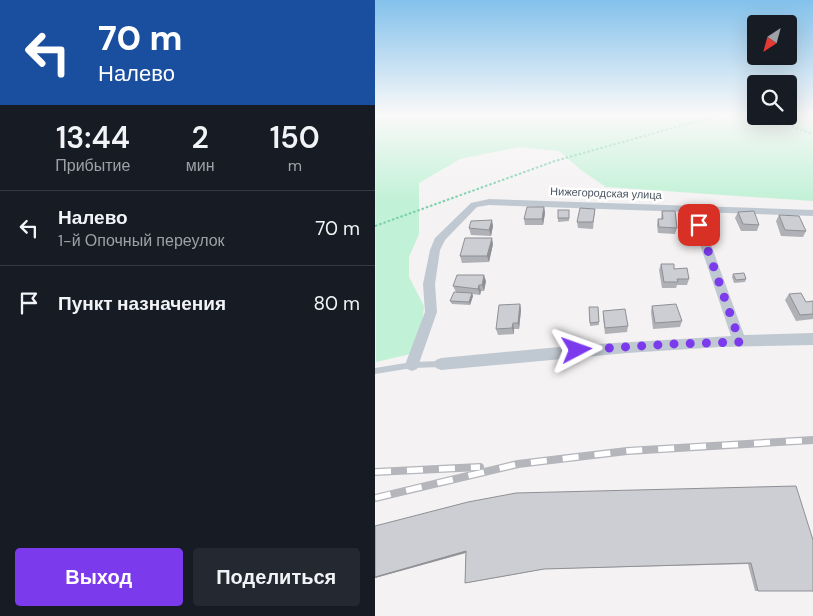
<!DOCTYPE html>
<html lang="ru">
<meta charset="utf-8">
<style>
:root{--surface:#171b24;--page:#242831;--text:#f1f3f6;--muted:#9ea1a6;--line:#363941;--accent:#7c3aed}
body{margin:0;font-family:"DM Sans",sans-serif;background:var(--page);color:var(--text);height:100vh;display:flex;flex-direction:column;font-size:19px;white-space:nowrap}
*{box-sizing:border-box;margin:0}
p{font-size:16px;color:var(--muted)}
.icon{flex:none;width:28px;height:28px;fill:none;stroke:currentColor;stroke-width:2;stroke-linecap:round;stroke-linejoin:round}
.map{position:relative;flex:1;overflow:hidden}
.details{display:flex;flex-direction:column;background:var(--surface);width:375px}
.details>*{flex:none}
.top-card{background:#1a4fa0;color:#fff;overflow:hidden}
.needle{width:32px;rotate:216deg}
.controls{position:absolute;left:372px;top:15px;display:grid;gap:10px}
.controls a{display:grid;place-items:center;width:50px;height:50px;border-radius:5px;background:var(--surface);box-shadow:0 5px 20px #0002;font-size:25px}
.pin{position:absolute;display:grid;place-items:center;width:42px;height:42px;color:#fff;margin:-21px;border-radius:10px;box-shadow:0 2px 8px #0006}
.me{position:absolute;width:55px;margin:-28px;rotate:86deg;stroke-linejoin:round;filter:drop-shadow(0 0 4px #0008)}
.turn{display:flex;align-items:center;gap:18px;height:105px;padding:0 15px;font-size:22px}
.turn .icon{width:65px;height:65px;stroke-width:2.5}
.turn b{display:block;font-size:35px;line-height:42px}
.eta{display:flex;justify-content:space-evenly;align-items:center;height:85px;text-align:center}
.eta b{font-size:30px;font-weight:600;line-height:35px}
.action{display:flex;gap:10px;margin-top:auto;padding:10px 15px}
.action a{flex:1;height:58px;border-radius:5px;background:var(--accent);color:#fff;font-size:20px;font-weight:600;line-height:58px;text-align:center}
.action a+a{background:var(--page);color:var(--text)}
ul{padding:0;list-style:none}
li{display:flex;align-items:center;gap:15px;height:75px;padding:0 15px;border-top:1px solid var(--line)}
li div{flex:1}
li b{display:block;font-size:19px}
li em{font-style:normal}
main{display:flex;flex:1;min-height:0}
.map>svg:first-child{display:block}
.green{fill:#c1f1d6}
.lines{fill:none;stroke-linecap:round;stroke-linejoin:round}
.path{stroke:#78d0aa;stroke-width:2;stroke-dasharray:2.5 2;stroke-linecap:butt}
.lane{fill:#c0c8d1;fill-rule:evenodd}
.street{fill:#c0c8d1;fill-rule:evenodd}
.rail-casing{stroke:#b4b6bc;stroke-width:8}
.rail{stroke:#fff;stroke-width:5.5;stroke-dasharray:16;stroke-linecap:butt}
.wall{fill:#afb1b6}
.shaded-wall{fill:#8f9094}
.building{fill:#ccced4;stroke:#8f9094}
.route{stroke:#7c3aed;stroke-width:9;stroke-dasharray:0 16.2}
.labels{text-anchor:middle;stroke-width:5;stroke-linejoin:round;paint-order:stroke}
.far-street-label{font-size:11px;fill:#495460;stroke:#fff}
</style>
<main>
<section class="details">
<div class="top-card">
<div class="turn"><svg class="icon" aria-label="left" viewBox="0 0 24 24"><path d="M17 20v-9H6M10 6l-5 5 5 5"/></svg><div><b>70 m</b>Налево</div></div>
</div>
<div class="eta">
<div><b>13:44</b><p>Прибытие</p></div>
<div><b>2</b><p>мин</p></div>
<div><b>150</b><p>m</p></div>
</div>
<ul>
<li><svg class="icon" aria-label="left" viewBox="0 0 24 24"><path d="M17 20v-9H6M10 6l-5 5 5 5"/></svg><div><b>Налево</b><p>1-й Опочный переулок</p></div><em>70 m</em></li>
<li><svg class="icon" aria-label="arrive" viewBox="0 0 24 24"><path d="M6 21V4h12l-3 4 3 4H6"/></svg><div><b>Пункт назначения</b></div><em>80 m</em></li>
</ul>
<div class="action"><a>Выход</a><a>Поделиться</a></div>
</section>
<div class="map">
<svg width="438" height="616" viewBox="0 0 438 616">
<rect width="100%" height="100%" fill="#f4f2f2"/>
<!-- green -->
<polygon class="green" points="0,115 381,115 381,116 438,115 438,201 231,187 206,170 184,151 144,147 85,159 44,183 44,234 34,257 34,277 49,306 47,327 35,354 1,362"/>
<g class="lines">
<!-- path -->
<g class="path">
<polyline points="387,116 438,134"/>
<polyline points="0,226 180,161 344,115"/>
</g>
<!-- lane -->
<polygon class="lane" points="66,361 68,362 70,364 68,366 66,367 37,368 0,374 0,368 37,362"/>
<!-- street -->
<polygon class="street" points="114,199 438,210 438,216 324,212 369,335 438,333 438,345 345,347 252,353 66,370 61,368 59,364 61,360 66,358 206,345 356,336 314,212 114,205 102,207 70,240 65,250 60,284 62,312 42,369 37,371 32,369 30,365 50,312 48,284 55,250 60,238 96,203"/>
<!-- rail casing -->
<g class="rail-casing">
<g id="rail">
<polyline points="0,472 105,467"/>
<polyline points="0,498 143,464 252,451 438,440"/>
</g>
</g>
<!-- rail -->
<use href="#rail" class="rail"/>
</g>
<!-- wall -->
<g class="wall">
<polygon points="169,207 170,213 168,225 150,225 149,219"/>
<polygon points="220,209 218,229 203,228 202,222"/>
<polygon points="194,210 194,221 183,222 183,218"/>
<polygon points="287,211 302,228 300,234 283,233 282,225 283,219 286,219"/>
<polygon points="363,212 384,225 382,231 366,231 360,218"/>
<polygon points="404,215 431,231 428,237 406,236 401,221"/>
<polygon points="118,226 116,236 96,235 94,228"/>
<polygon points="118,244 114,262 87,263 85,256"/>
<polygon points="286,264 299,269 314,279 312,285 302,285 301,288 287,288 284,270"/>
<polygon points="358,274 371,279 370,282 359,283 357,277"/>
<polygon points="111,281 109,291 106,291 105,295 97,294 98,296 95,305 77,304 75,301 81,292 78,286"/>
<polygon points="414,294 431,302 438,301 438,319 421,321 410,300"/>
<polygon points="145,304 146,310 144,329 139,329 139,334 123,335 121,329"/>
<polygon points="277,306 307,321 305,327 278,329 276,312"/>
<polygon points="214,307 223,307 224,325 215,326"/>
<polygon points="228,311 253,326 252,332 230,334 228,316"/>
<polygon points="421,486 438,591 380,591 373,564 170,569 92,583 90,583 91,553 0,578 0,526"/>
</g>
<!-- shaded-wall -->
<g class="shaded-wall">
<polygon points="169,207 170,213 168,225 167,219"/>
<polygon points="117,220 118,226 116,236 114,230"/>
<polygon points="117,238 118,244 114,262 112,256"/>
<polygon points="109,275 111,281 109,291 107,285"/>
<polygon points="104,285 106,291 105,295 103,289"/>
<polygon points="97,293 98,296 95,305 94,302"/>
<polygon points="145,304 146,310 144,329 143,323"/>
<polygon points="138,323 139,329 139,334 137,328"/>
<polygon points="91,551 93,552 0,578 0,577"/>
</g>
<!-- building -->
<g class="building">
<polygon points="152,207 169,207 167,219 149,219"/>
<polygon points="205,208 220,209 218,222 202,222"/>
<rect x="183" y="210" width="11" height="8"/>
<polygon points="287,211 300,211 302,228 284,227 283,219 288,219"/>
<polygon points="379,211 384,225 368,224 363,212"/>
<polygon points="404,215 424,216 431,231 410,230"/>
<polygon points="117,220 114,230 94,228 96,221"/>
<polygon points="90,238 117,238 112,256 85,256"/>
<polygon points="286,264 299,264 299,269 312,268 314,279 302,279 303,282 289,282"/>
<polygon points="369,273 371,279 361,280 358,274"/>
<polygon points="82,275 109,275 107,285 104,285 103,289 78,286"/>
<polygon points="79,292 97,293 94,302 75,301"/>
<polygon points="426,293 431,302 438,301 438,314 425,315 414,294"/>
<polygon points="145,304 143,323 138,323 137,328 121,329 124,305"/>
<polygon points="301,304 307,321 280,323 277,306"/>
<polygon points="214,307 223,307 224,322 215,323"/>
<polygon points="250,309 253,326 230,328 228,311"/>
<polygon points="421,486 438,540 438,591 383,591 376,563 169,569 90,583 91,551 0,577 0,526 93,502 141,493"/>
</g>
<!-- sky -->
<linearGradient id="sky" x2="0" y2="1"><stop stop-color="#83c1eb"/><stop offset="0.57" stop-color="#faf9f9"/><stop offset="1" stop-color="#faf9f9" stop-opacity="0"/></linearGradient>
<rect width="438" height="201" fill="url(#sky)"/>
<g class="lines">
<!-- route -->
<polyline class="route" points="202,350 297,344 365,342 324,225"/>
</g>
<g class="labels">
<!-- far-street labels -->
<g class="far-street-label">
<text transform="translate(231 193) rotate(2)" y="4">Нижегородская улица</text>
</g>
</g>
</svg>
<div class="controls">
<a><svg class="needle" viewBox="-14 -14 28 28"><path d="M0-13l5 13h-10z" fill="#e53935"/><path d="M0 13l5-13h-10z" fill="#9ea1a6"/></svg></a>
<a><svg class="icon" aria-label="search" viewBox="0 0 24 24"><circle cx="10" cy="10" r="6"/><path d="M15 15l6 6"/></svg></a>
</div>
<div class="pin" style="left:324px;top:225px;background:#d93025"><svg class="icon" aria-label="arrive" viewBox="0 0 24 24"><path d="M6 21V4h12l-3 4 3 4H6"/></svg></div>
<svg class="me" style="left:202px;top:350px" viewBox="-20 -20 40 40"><path d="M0-17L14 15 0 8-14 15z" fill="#7c3aed" stroke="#fff" stroke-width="4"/></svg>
</div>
</main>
